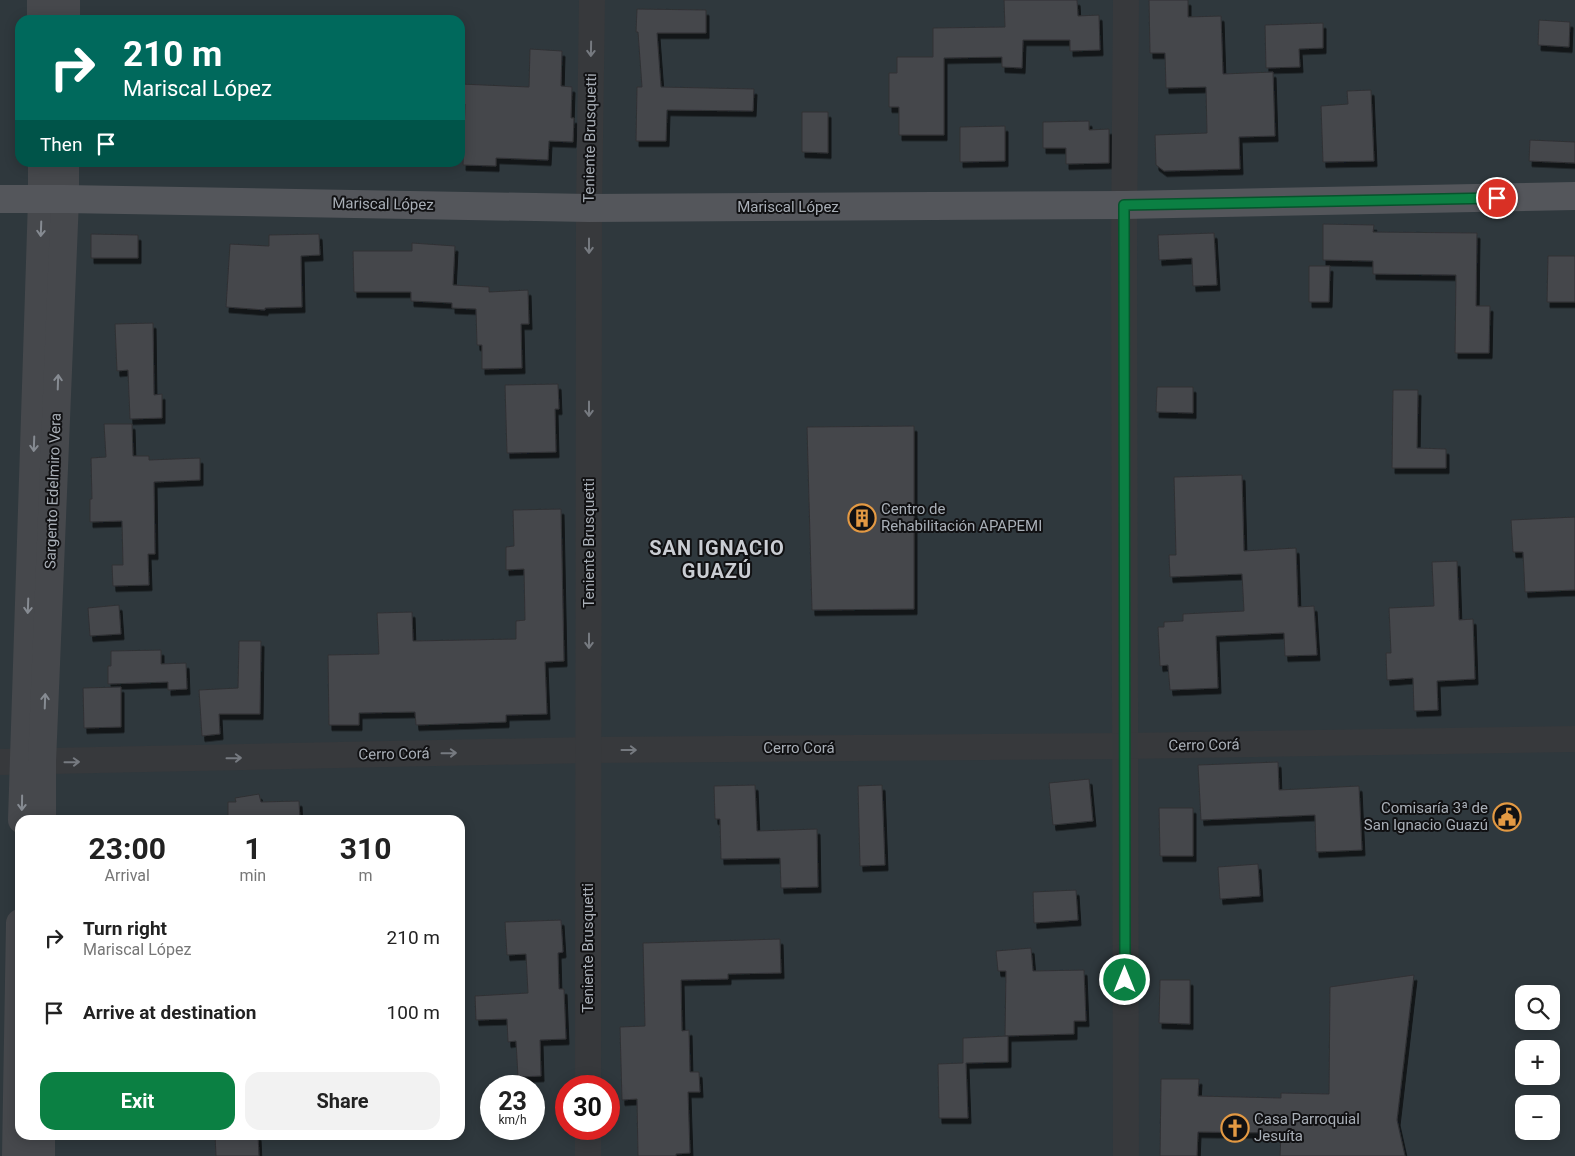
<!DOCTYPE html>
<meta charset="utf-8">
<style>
:root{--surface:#fff;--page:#f2f2f2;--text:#222;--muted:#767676;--accent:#0b8043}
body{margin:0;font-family:Roboto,sans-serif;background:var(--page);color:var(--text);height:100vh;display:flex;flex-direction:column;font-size:19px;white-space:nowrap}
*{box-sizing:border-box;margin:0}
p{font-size:16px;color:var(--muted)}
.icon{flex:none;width:28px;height:28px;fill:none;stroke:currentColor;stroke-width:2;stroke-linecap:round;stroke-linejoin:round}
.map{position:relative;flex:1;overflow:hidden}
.side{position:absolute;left:15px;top:815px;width:450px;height:325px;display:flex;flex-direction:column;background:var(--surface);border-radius:15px;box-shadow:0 2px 12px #0003}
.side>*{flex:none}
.guide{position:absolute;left:15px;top:15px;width:450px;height:152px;border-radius:15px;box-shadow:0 2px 12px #0003;background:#00695c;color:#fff;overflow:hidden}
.controls{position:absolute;left:1515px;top:985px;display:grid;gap:10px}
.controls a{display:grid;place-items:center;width:45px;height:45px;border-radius:10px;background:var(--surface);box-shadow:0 2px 12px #0003;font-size:25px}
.speed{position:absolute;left:480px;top:1075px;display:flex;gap:10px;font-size:25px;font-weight:700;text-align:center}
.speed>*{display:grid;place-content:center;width:65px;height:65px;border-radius:50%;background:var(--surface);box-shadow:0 2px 12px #0003;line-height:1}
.speed small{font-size:12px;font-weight:400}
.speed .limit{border:8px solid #d22;background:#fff;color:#111}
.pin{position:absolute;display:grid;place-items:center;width:42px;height:42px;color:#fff;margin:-21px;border:2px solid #fff;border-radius:50%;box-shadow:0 1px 5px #0007}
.me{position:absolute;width:55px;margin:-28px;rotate:0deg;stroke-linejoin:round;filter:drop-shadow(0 0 4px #0008)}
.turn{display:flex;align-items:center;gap:18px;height:105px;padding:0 25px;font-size:22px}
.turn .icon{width:65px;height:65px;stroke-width:2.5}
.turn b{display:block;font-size:35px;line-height:42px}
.then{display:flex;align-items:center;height:48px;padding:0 25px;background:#0003;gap:10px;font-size:19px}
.eta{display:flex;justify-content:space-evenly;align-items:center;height:85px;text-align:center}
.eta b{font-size:30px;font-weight:700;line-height:35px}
.cta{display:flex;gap:10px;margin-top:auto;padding:10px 25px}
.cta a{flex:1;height:58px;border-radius:15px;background:var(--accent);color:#fff;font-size:20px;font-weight:700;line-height:58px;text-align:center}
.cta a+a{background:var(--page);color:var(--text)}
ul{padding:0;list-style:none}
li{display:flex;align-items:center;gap:15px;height:75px;padding:0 25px}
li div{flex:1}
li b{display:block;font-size:19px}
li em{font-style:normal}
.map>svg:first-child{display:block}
.water{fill:#2f383d;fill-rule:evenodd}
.building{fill:#45464b;stroke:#303134;filter:url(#shadow)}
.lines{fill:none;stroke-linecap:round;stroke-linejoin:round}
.street{stroke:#37393c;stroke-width:26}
.secondary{stroke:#46484c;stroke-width:28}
.primary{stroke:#54565b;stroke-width:28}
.oneway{stroke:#767a80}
.oneway2{stroke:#868b92}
.route-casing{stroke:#07532c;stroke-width:12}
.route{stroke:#0b8043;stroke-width:9}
.labels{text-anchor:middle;stroke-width:4;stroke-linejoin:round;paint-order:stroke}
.street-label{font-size:15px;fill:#a9afb7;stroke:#111113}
.poi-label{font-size:15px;fill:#a9afb7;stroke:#111113;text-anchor:start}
.district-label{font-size:20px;font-weight:bold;letter-spacing:1px;fill:#cacdd3;stroke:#111113}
</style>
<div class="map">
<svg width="1575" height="1156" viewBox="0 0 1575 1156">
<defs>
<filter id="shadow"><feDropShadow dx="3" dy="5.5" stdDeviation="0" flood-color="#0009"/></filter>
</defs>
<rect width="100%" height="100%" fill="#161618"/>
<!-- water -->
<path class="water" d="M0,0H1575V1156H0ZM20,20H460V162H20ZM20,820H460V1135H20ZM1524,994H1551V1021H1524ZM1524,1049H1551V1076H1524ZM491,1086H534V1129H491ZM566,1086H609V1129H566ZM1524,1104H1551V1131H1524Z"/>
<!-- building -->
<g class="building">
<polygon points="1004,0 1077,0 1078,16 1099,15 1100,50 1070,51 1070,40 1023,40 1022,68 1002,67 1002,57 944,58 944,135 899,135 899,107 889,107 889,73 897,73 897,57 933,57 933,28 1005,27"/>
<polygon points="1149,0 1188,0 1188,17 1221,16 1223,74 1273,72 1275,136 1239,137 1240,169 1164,171 1156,165 1155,135 1207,133 1206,87 1166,88 1165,53 1150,53"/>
<polygon points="637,9 706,10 706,33 657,33 661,87 754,89 753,111 667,110 666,141 636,141 637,87 642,87 638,32 636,32"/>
<polygon points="1539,20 1570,22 1569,47 1538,45"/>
<polygon points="1323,23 1323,48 1299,49 1300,67 1266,68 1265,25"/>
<polygon points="530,49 562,51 561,86 572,87 571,118 574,118 573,142 549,141 548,160 496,158 496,166 463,165 465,104 461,104 461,84 529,87"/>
<polygon points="1371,90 1374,161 1323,162 1321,106 1348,104 1347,91"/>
<polygon points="802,112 828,112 828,153 802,152"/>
<polygon points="1089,121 1089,130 1109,129 1109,163 1066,164 1066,148 1043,148 1043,122"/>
<polygon points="1005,126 1005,161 960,162 960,127"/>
<polygon points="1530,140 1575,142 1575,163 1529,161"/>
<polygon points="1323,224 1374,225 1373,232 1477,233 1476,306 1490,306 1489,353 1455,353 1456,275 1373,274 1373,261 1323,260"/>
<polygon points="1214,233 1217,285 1193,286 1192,258 1159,260 1158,235"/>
<polygon points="91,234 138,235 138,258 91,258"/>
<polygon points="319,234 320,255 301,256 302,307 265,308 265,310 226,307 230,244 269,246 269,235"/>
<polygon points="412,243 455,246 453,285 489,287 489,292 528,290 529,324 521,324 522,368 482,369 482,345 477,345 476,309 452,308 452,303 411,301 411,292 354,292 353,251 412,251"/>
<polygon points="1548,256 1575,256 1575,302 1547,302"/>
<polygon points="1309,266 1330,266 1329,302 1309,302"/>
<polygon points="153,323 154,395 162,394 162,418 130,419 128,370 117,371 115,324"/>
<polygon points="558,384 559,409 555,409 556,452 507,453 505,385"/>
<polygon points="1157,387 1193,387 1193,413 1156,412"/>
<polygon points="1393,390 1418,390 1417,448 1446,449 1446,468 1392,468"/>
<polygon points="104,424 132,424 133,456 149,456 149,460 200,458 200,480 154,482 155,554 148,554 149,585 113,586 112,565 123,565 122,521 90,522 90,499 92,499 91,458 106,457"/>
<polygon points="914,426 914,609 812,610 807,427"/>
<polygon points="1242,475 1244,551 1296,548 1298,607 1314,606 1317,655 1285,656 1284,633 1216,636 1218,688 1170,690 1168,665 1160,666 1158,627 1164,627 1164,622 1183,621 1183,614 1244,611 1242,574 1170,577 1169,555 1176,555 1174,477"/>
<polygon points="561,509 564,661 545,662 547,714 506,715 506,722 416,725 415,712 359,713 359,725 329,725 328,655 379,654 377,613 412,612 413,641 516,639 516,621 525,620 524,569 506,570 506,547 514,546 513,510"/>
<polygon points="1575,517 1575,590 1525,592 1523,552 1513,552 1511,520"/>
<polygon points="1457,561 1459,620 1473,619 1475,679 1437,681 1438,710 1414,711 1413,678 1387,680 1386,653 1391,653 1389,608 1434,606 1432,562"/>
<polygon points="119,605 121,634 90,636 88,608"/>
<polygon points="239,641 261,641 260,714 219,714 220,734 202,736 199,690 238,688"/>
<polygon points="161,650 161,664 186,663 187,689 168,690 168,682 108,684 108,666 111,666 111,651"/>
<polygon points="121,687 121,727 84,728 83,688"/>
<polygon points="1278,762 1279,790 1359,786 1362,850 1316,852 1315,815 1201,820 1198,765"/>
<polygon points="1089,779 1093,821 1053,825 1049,783"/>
<polygon points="755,785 757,831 817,829 818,887 781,888 780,858 721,859 720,819 715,819 714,786"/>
<polygon points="882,785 885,865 860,866 858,786"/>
<polygon points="259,794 261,802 299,801 300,820 228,820 228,802 236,802 235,798"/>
<polygon points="1159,808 1193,808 1193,856 1160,856"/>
<polygon points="1258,864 1260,896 1220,899 1218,867"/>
<polygon points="1076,890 1078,920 1034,923 1033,892"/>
<polygon points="561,920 563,952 558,953 559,989 564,989 566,1039 540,1040 541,1076 518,1077 516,1041 508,1042 507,1019 476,1020 475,996 528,993 526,954 507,955 505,922"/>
<polygon points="780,939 781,973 728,974 728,979 681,980 682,1031 689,1030 690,1072 699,1072 700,1092 688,1092 690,1153 676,1154 676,1156 638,1156 637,1099 622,1100 620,1027 645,1026 643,943"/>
<polygon points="1031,948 1033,971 1084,970 1086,1021 1074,1021 1074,1034 1005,1036 1006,971 998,971 996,951"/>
<polygon points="1414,975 1397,1120 1405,1156 1280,1156 1281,1133 1198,1132 1197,1156 1160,1156 1161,1079 1199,1079 1198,1096 1281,1098 1281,1093 1329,1094 1330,987"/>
<polygon points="1160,980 1190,980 1190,1024 1159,1023"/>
<polygon points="1008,1036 1008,1062 966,1063 968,1118 939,1118 938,1064 963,1063 963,1038"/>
<polygon points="215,1135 258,1135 259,1156 216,1156"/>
</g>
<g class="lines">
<!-- street -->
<g class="street">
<polyline points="1126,0 1124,243 1126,1156"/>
<polyline points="0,762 589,750 1124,746 1575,739"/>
<polyline points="588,1086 589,208 592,0"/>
<polyline points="588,1156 588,1129"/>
</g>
<!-- secondary -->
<g class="secondary">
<polyline points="41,0 41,20"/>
<polyline points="66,20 66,0"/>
<polyline points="22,820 42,200 42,162"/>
<polyline points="42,820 42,762 65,199 65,162"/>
<polyline points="16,1156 20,923"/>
<polyline points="41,1156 41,1135"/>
</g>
<!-- primary -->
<polyline class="primary" points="0,199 65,199 589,208 1124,205 1575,196"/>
</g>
<!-- one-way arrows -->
<defs><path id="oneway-shaft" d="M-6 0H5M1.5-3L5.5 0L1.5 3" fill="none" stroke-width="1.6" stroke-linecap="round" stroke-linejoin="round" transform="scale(1.25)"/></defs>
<g class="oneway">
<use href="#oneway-shaft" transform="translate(591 49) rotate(91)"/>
<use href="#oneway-shaft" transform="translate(589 246) rotate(90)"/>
<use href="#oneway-shaft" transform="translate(589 409) rotate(90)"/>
<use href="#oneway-shaft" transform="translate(589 641) rotate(90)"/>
<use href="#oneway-shaft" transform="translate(629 750)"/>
<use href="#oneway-shaft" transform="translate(449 753) rotate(-1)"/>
<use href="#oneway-shaft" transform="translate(234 758) rotate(-1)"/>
<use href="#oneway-shaft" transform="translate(72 762) rotate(-1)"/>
</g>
<g class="oneway2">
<use href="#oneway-shaft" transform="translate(41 229) rotate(92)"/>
<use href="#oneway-shaft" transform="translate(58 382) rotate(-88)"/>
<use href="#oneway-shaft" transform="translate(34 444) rotate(92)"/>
<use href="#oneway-shaft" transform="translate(28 606) rotate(92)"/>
<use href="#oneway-shaft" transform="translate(45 701) rotate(-88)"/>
<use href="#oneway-shaft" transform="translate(22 803) rotate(91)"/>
</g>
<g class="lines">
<!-- route casing -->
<g class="route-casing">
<polyline id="route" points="1125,980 1124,205 1497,198"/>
</g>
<!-- route -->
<use href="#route" class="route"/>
</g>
<!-- icons -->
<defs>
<g id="building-ring" transform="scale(1.4375)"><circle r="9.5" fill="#111113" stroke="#e39943" stroke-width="1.5"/><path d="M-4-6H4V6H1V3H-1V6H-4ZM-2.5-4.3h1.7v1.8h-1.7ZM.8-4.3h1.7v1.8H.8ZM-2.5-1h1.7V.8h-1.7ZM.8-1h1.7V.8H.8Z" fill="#e39943"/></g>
<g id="civic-ring" transform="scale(1.4375)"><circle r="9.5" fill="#111113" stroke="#e39943" stroke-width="1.5"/><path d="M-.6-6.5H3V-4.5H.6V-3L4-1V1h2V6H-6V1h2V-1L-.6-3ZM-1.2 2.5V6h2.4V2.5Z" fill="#e39943"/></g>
<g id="church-ring" transform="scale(1.4375)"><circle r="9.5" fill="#111113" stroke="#e39943" stroke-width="1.5"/><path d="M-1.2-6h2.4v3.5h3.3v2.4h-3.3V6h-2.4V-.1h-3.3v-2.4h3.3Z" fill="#e39943"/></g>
</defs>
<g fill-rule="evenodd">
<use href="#building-ring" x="862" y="518"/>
<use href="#civic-ring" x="1507" y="817"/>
<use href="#church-ring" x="1235" y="1128"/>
</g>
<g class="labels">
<!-- street labels -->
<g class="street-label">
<text transform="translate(590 138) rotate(-89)" y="5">Teniente Brusquetti</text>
<text transform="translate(383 204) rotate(1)" y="5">Mariscal López</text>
<text x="788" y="212">Mariscal López</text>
<text transform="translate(53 491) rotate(-88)" y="5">Sargento Edelmiro Vera</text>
<text transform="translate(589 543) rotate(-90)" y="5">Teniente Brusquetti</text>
<text transform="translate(1204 745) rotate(-1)" y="5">Cerro Corá</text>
<text x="799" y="753">Cerro Corá</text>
<text transform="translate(394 754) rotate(-1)" y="5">Cerro Corá</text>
<text transform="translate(588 948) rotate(-90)" y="5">Teniente Brusquetti</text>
</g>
<!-- poi labels -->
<g class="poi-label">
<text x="881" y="514">Centro de<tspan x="881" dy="17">Rehabilitación APAPEMI</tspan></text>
<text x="1488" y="813" text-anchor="end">Comisaría 3ª de<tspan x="1488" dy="17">San Ignacio Guazú</tspan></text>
<text x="1254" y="1124">Casa Parroquial<tspan x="1254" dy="17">Jesuíta</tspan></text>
</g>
<!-- district labels -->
<g class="district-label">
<text x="717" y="555">SAN IGNACIO<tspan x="717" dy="23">GUAZÚ</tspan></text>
</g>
</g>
</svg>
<div class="controls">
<a><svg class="icon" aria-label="search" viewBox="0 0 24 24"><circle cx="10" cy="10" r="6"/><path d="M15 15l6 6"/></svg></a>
<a>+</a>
<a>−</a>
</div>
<div class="speed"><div>23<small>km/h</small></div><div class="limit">30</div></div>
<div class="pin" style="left:1497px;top:198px;background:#d93025"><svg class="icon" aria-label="arrive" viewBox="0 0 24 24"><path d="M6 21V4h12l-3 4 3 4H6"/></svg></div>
<svg class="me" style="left:1125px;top:980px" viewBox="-20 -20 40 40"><circle r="17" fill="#0b8043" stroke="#fff" stroke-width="3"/><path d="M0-11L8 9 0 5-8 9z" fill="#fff"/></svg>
<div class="guide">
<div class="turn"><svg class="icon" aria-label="right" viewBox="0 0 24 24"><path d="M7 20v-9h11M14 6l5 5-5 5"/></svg><div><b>210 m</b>Mariscal López</div></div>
<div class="then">Then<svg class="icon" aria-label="arrive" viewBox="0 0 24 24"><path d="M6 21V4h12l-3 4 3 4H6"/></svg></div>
</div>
<section class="side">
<div class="eta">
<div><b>23:00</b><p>Arrival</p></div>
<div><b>1</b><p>min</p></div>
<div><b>310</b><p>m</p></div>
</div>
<ul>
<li><svg class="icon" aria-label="right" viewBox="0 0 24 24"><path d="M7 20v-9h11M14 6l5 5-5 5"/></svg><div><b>Turn right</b><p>Mariscal López</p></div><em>210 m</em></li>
<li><svg class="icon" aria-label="arrive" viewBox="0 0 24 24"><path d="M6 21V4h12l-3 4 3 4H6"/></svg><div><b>Arrive at destination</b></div><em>100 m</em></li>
</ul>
<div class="cta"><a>Exit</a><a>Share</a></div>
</section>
</div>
